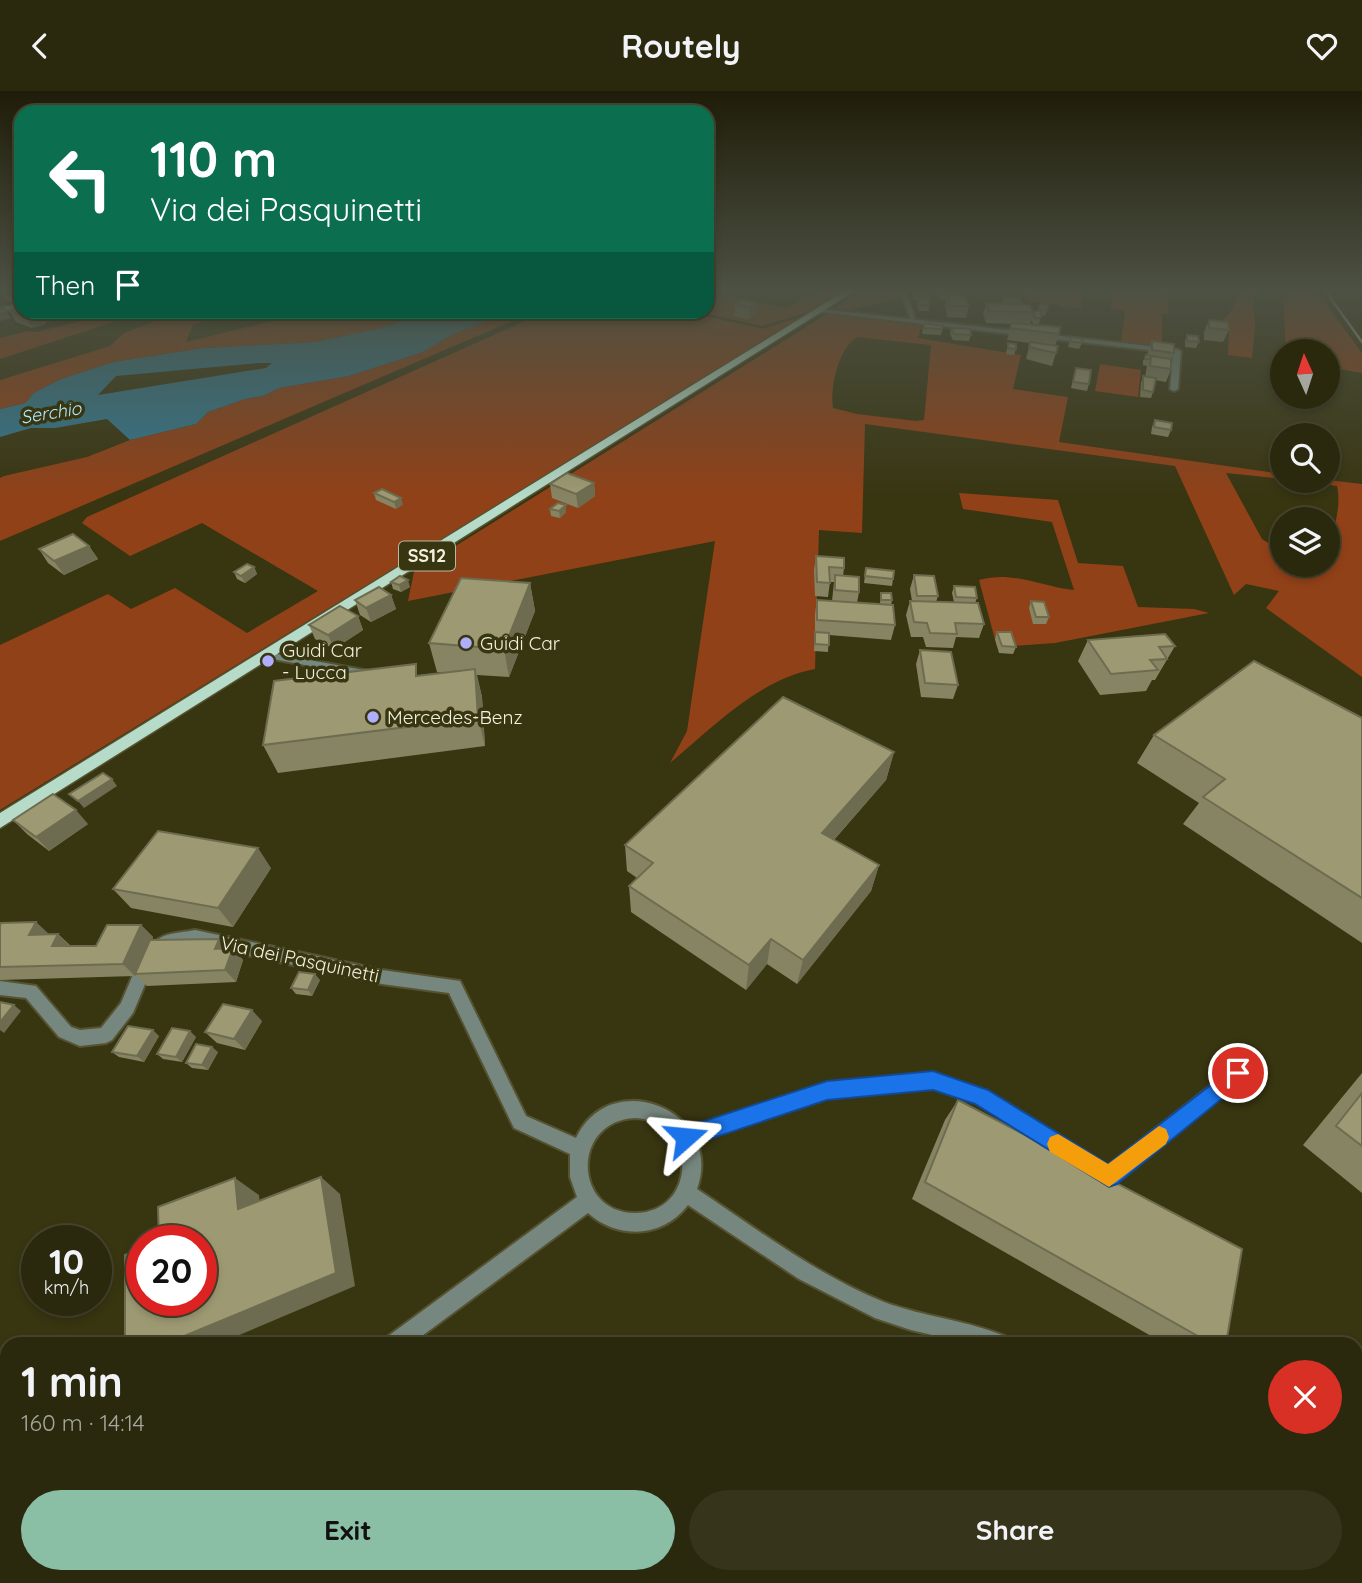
<!DOCTYPE html>
<meta charset="utf-8">
<style>
:root{--surface:#2a280d;--page:#36341b;--text:#f1f3f6;--muted:#a5a69d;--line:#46442e;--accent:#8abfa5}
body{margin:0;font-family:Quicksand,sans-serif;background:var(--page);color:var(--text);height:100vh;display:flex;flex-direction:column;font-size:26px;white-space:nowrap}
*{box-sizing:border-box;margin:0}
p{font-size:23px;color:var(--muted)}
.icon{flex:none;width:38px;height:38px;fill:none;stroke:currentColor;stroke-width:2;stroke-linecap:round;stroke-linejoin:round}
.map{position:relative;flex:1;overflow:hidden}
.panel{position:absolute;left:0px;top:1246px;width:1363px;height:247px;display:flex;flex-direction:column;background:var(--surface);border-radius:21px 21px 0 0;box-shadow:0 4px 10px #0003,0 0 0 2px var(--line)}
.panel>*{flex:none}
.top-card{position:absolute;left:14px;top:14px;width:700px;height:214px;border-radius:21px;box-shadow:0 4px 10px #0003,0 0 0 2px var(--line);background:#0b6e4f;color:#fff;overflow:hidden}
.needle{width:46px;rotate:357deg}
.fabs{position:absolute;left:1270px;top:248px;display:grid;gap:14px}
.fabs a{display:grid;place-items:center;width:70px;height:70px;border-radius:50%;background:var(--surface);box-shadow:0 4px 10px #0003,0 0 0 2px var(--line);font-size:35px}
.speed{position:absolute;left:21px;top:1134px;display:flex;gap:14px;font-size:35px;font-weight:700;text-align:center}
.speed>*{display:grid;place-content:center;width:91px;height:91px;border-radius:50%;background:var(--surface);box-shadow:0 4px 10px #0003,0 0 0 2px var(--line);line-height:1}
.speed small{font-size:18px;font-weight:400}
.speed .limit{border:10px solid #d22;background:#fff;color:#111}
.pin{position:absolute;display:grid;place-items:center;width:60px;height:60px;color:#fff;margin:-30px;border:4px solid #fff;border-radius:50%;box-shadow:0 2px 7px #0007}
.me{position:absolute;width:77px;margin:-38px;rotate:72deg;stroke-linejoin:round;filter:drop-shadow(0 0 5px #0008)}
.turn{display:flex;align-items:center;gap:24px;height:147px;padding:0 21px;font-size:32px}
.turn .icon{width:91px;height:91px;stroke-width:2.5}
.turn b{display:block;font-size:49px;line-height:60px}
.then{display:flex;align-items:center;height:66px;padding:0 21px;background:#0003;gap:14px;font-size:26px}
.round{display:grid;place-items:center;flex:none;width:74px;height:74px;border-radius:37px;background:var(--page)}
.overview{display:flex;align-items:center;justify-content:space-between;height:119px;padding:0 21px}
h1{font-size:42px;font-weight:700;line-height:52px}
.action{display:flex;gap:14px;margin-top:auto;padding:14px 21px}
.action a{flex:1;height:80px;border-radius:42px;background:var(--accent);color:#111;font-size:28px;font-weight:700;line-height:80px;text-align:center}
.action a+a{background:var(--page);color:var(--text)}
header{display:flex;justify-content:space-between;align-items:center;height:91px;padding:0 21px;background:var(--surface);font-size:32px;font-weight:700}
.map>svg:first-child{display:block}
.green{fill:#914118;fill-rule:evenodd}
.water{fill:#337991;fill-rule:evenodd}
.lines{fill:none;stroke-linecap:round;stroke-linejoin:round}
.lane-casing{stroke:#565332;stroke-width:4}
.street-casing{stroke:#565332;stroke-width:4}
.secondary-casing{stroke:#565332;stroke-width:4}
.primary-casing{stroke:#565332;stroke-width:3}
.lane{fill:#76877f;fill-rule:evenodd}
.street{fill:#76877f;fill-rule:evenodd}
.secondary{fill:#9ab6a8;fill-rule:evenodd}
.primary{fill:#b6dbc9;fill-rule:evenodd}
.rail{stroke:#b1af95;stroke-width:2.5}
.wall{fill:#878463}
.shaded-wall{fill:#6e6c50}
.building{fill:#9d9a73;stroke:#6e6c50;stroke-width:2}
.route{fill:#1a73e8;stroke:#114b97;stroke-width:2}
.slow{fill:#f59e0b}
.poi-dot{fill:#afaefa;stroke:#383511;stroke-width:2.5}
.labels{text-anchor:middle;stroke-width:7;stroke-linejoin:round;paint-order:stroke}
.far-water-label{font-size:18px;font-style:italic;fill:#b0e8fe;stroke:#383511}
.shield{fill:#383511;stroke:#bab9a0;stroke-width:2}
.shield-label{font-size:18px;font-weight:bold;fill:#f2f1dd}
.poi-label{font-size:19px;fill:#f2f1dd;stroke:#383511;text-anchor:start}
.street-label{font-size:19px;fill:#f2f1dd;stroke:#383511}
</style>
<header><svg class="icon" aria-label="back" viewBox="0 0 24 24"><path d="M15 5l-7 7 7 7"/></svg>Routely<svg class="icon" aria-label="heart" viewBox="0 0 24 24"><path d="M12 20l-8-8c-3-5 5-10 8-4 3-6 11-1 8 4z"/></svg></header>
<div class="map">
<svg width="1362" height="1492" viewBox="0 0 1362 1492">
<rect width="100%" height="100%" fill="#383511"/>
<!-- green -->
<g class="green">
<polygon points="819,198 846,198 815,219 762,235 699,221 707,220 707,200 786,217"/>
<polygon points="862,198 900,198 901,207 846,220 834,218"/>
<polygon points="1023,198 1083,198 1081,218 1058,215 1059,213 1027,211"/>
<polygon points="1112,198 1167,199 1168,223 1162,223 1162,256 1121,252 1125,220 1111,218"/>
<path d="M1237,198H1260L1253,205L1255,236L1252,267L1228,264L1229,241L1221,231C1231,222 1238,212 1237,198Z"/>
<polygon points="1283,198 1315,198 1362,262 1362,282 1328,276 1328,261 1286,261"/>
<polygon points="117,221 144,221 0,268 0,247 28,240 36,241"/>
<polygon points="178,221 225,221 193,234 186,251 281,228 300,221 429,221 377,238 315,251 203,257 113,271 61,288 35,301 25,312 0,318 0,289 110,255 124,242"/>
<polygon points="510,221 533,221 0,450 0,387 4,385 87,366 130,349 196,333 208,321 245,308 263,305 279,297 349,285 423,261 453,243"/>
<polygon points="545,221 686,221 764,238 808,223 0,719 0,554 108,503 131,518 175,497 247,542 318,500 202,432 130,465 82,432 87,426"/>
<path d="M827,223L922,233L918,247L1021,264L1013,298L1068,306L1059,351L1283,383V388L1226,382L1262,448L1283,461V474H1328C1328,448 1343,422 1337,395L1300,390L1328,389L1362,393V586L1266,517L1279,500L1246,493L1234,504L1175,375L865,333L862,442L819,439L815,578C759,588 712,637 670,672L687,640L715,450L408,510L414,481ZM857,246L931,254L924,329L916,330L857,323L833,317C830,296 838,258 857,246Z"/>
<polygon points="1100,273 1141,279 1138,306 1095,300"/>
<path d="M959,402L1058,409L1078,472L1123,475L1138,516L1194,518L1209,522L1055,552L997,556L979,489C1013,479 1041,496 1074,499L1052,431L963,418Z"/>
</g>
<!-- water -->
<path class="water" d="M430,221H510L453,243L423,261L349,285L279,297L263,305L245,308L208,321L196,333L130,349L107,328L55,337H31L0,346V318L25,312L35,301L61,288L113,271L203,257L315,251L377,238ZM259,272H272L266,277L98,304L116,285Z"/>
<g class="lines">
<!-- lane casing -->
<g class="lane-casing">
<g id="lane">
<polygon points="900,198 906,198 916,231 911,230"/>
<path d="M22,220C31,220 38,226 46,226C56,226 66,220 77,220L45,230Z"/>
<polygon points="266,561 369,580 374,583 369,586 262,566 261,564"/>
<polygon points="1238,975 1243,977 1246,982 1243,987 1115,1091 1109,1093 977,1011 933,996 827,1007 686,1054 680,1052 678,1046 680,1040 686,1038 827,993 933,982 986,1000 1108,1075 1233,977"/>
</g>
</g>
<!-- street casing -->
<g class="street-casing">
<g id="street">
<polygon points="821,218 1177,258 1181,260 1178,298 1174,300 1170,298 1173,262 819,221"/>
<path d="M195,839L382,879L460,890L526,1025L576,1047C611,973 725,1020 697,1098C757,1138 817,1184 884,1211C924,1226 967,1229 1007,1246L1010,1253H970L911,1239L875,1227L799,1188L688,1114C663,1147 618,1149 588,1122L411,1253H384L387,1246L577,1106L570,1086V1063L514,1037L449,902L382,893L195,853L169,857L161,861L156,859L153,854C161,841 181,842 195,839ZM635,1027C699,1030 697,1122 635,1122C573,1122 571,1030 635,1027Z"/>
<polygon points="146,865 152,867 154,872 133,922 112,949 106,952 80,955 59,946 26,907 0,904 0,890 36,895 71,936 80,939 101,937 121,912 140,867"/>
<polygon points="117,1486 144,1486 142,1492 114,1492"/>
<polygon points="1324,1486 1353,1486 1356,1492 1326,1492"/>
</g>
</g>
<!-- secondary casing -->
<g class="secondary-casing">
<polygon id="secondary" points="21,212 21,216 0,221 0,217"/>
</g>
<!-- primary casing -->
<g class="primary-casing">
<polygon id="primary" points="848,198 858,198 0,737 0,722"/>
</g>
<!-- lane -->
<use href="#lane" class="lane"/>
<!-- street -->
<use href="#street" class="street"/>
<!-- secondary -->
<use href="#secondary" class="secondary"/>
<!-- primary -->
<use href="#primary" class="primary"/>
<!-- rail -->
<polyline class="rail" points="1324,198 1362,251"/>
</g>
<!-- wall -->
<g class="wall">
<polygon points="0,198 21,198 21,210 17,211 8,210 4,204 9,202 0,202"/>
<polygon points="914,198 930,204 929,220 919,220 917,213 918,209 914,209 913,203"/>
<polygon points="1179,198 1198,198 1197,200"/>
<polygon points="939,199 950,203 969,215 966,227 947,226 945,214 947,209 939,208 938,205"/>
<polygon points="1003,206 1021,212 1020,213 1033,220 1038,220 1040,213 1048,214 1045,225 1041,224 1039,233 1033,233 1031,229 1030,233 1059,243 1055,255 1056,262 1052,275 1026,268 1030,252 1007,249 1012,233 986,232 983,224 986,212 1002,213"/>
<polygon points="742,208 757,223 749,228 734,225 735,213"/>
<polygon points="10,220 60,220 61,221 41,224 46,233 32,237 16,231"/>
<polygon points="1209,229 1229,239 1223,251 1204,249 1204,241"/>
<polygon points="943,235 941,244 922,243 923,237"/>
<polygon points="951,237 971,244 969,250 953,249 950,243"/>
<polygon points="1187,244 1199,251 1196,257 1185,256 1185,250"/>
<polygon points="1071,246 1082,252 1079,258 1068,256"/>
<polygon points="1152,250 1174,262 1171,268 1171,278 1166,291 1155,289 1153,301 1151,307 1140,306 1141,292 1143,285 1145,286 1147,275 1143,274 1143,270 1146,264 1147,264"/>
<polygon points="1008,252 1016,258 1014,264 1006,263"/>
<polygon points="1076,277 1089,293 1087,300 1071,297"/>
<polygon points="1155,329 1171,339 1168,346 1151,343 1152,336"/>
<polygon points="594,392 595,405 578,417 552,407 550,393"/>
<polygon points="374,402 403,413 396,418 376,409"/>
<polygon points="550,418 566,421 560,427 551,425"/>
<polygon points="89,455 98,468 64,484 48,472 39,458"/>
<polygon points="816,465 844,477 843,485 859,501 857,512 880,513 881,502 892,509 891,514 895,534 891,549 829,544 828,561 814,560 815,543 815,523 817,509 832,510 834,491 830,491 828,506 815,505 814,479"/>
<polygon points="254,476 257,483 245,492 237,488 234,481"/>
<polygon points="866,477 893,488 892,495 864,492"/>
<polygon points="914,484 938,505 936,511 954,511 952,502 954,495 977,507 975,512 984,533 979,547 956,546 953,557 926,556 923,546 911,546 906,524 910,510 912,510 910,498"/>
<polygon points="391,491 410,496 401,501 393,498"/>
<polygon points="530,492 535,520 509,586 477,584 482,606 485,655 278,682 263,654 420,584 446,581 437,581 429,552"/>
<polygon points="391,504 396,518 371,531 360,524 355,509"/>
<polygon points="1031,510 1049,526 1046,533 1033,533 1029,517"/>
<polygon points="358,525 363,539 334,558 315,548 309,534"/>
<polygon points="997,541 1016,556 1013,563 999,562 995,548"/>
<polygon points="1088,549 1175,555 1155,589 1152,589 1146,600 1100,604 1078,570"/>
<polygon points="920,559 958,594 953,608 921,606 916,573"/>
<polygon points="1362,627 1362,852 1183,733 1199,712 1137,672 1154,644"/>
<polygon points="894,661 886,689 834,749 879,774 871,800 797,893 767,873 746,899 631,821 629,795 637,787 627,780 625,754"/>
<polygon points="13,729 88,733 49,760 27,743"/>
<polygon points="271,777 233,836 131,817 113,798"/>
<polygon points="141,834 153,846 152,849 219,848 226,857 233,857 243,869 236,891 147,895 136,884 135,885 0,889 0,835 50,843 58,843 71,855 96,855"/>
<polygon points="320,889 312,905 296,903 291,897"/>
<polygon points="262,930 245,959 217,952 205,941"/>
<polygon points="159,945 144,971 119,966 112,961"/>
<polygon points="196,946 182,971 163,968 157,963"/>
<polygon points="218,961 208,979 192,977 186,972"/>
<polygon points="1362,982 1362,1102 1303,1054"/>
<polygon points="958,1009 1226,1253 1165,1253 912,1108 945,1029"/>
<polygon points="1356,1311 1362,1316 1362,1434 1356,1429"/>
<polygon points="740,1486 825,1486 831,1492 736,1492"/>
<polygon points="958,1486 1329,1486 1335,1492 954,1492"/>
</g>
<!-- shaded-wall -->
<g class="shaded-wall">
<polygon points="21,203 21,206 20,206 21,210 17,211 14,205"/>
<polygon points="757,212 757,223 749,228 750,216"/>
<polygon points="36,220 60,220 61,221 41,224 46,233 32,237 25,225"/>
<polygon points="7,221 11,227 0,230 0,223"/>
<polygon points="594,392 595,405 578,417 576,403"/>
<polygon points="401,407 403,413 396,418 394,411"/>
<polygon points="566,414 566,421 560,427 559,420"/>
<polygon points="89,455 98,468 64,484 54,470"/>
<polygon points="254,476 257,483 245,492 241,485"/>
<polygon points="408,489 410,496 401,501 399,494"/>
<polygon points="530,492 535,520 509,586 504,558"/>
<polygon points="391,504 396,518 371,531 366,517"/>
<polygon points="358,525 363,539 334,558 328,544"/>
<polygon points="475,578 482,606 485,655 478,627"/>
<polygon points="894,661 886,689 816,769 822,742"/>
<polygon points="112,688 117,695 84,717 78,710"/>
<polygon points="76,719 88,733 49,760 36,746"/>
<polygon points="258,757 271,777 233,836 218,817"/>
<polygon points="879,774 871,800 797,893 803,869"/>
<polygon points="36,831 50,844 29,844"/>
<polygon points="141,834 153,846 137,882 135,883 136,884 135,885 123,873"/>
<polygon points="58,843 71,856 52,855"/>
<polygon points="219,848 229,861 215,858"/>
<polygon points="771,848 767,873 746,899 749,874"/>
<polygon points="233,857 243,869 236,891 225,879"/>
<polygon points="315,883 320,889 312,905 308,899"/>
<polygon points="14,914 21,920 4,942 0,939 0,931"/>
<polygon points="252,919 262,930 245,959 234,948"/>
<polygon points="153,939 159,945 144,971 137,965"/>
<polygon points="190,940 196,946 182,971 176,966"/>
<polygon points="212,956 218,961 208,979 202,974"/>
<polygon points="321,1086 340,1103 355,1195 218,1253 165,1253"/>
<polygon points="235,1087 259,1104 262,1134 238,1118"/>
</g>
<!-- building -->
<g class="building">
<polygon points="17,198 21,199 21,203 14,205 4,204"/>
<polygon points="914,198 929,198 930,204 915,204"/>
<polygon points="939,199 949,199 950,203 940,203"/>
<polygon points="948,202 965,204 969,215 949,215"/>
<polygon points="1003,206 1019,207 1021,212 1005,211"/>
<polygon points="918,207 928,208 930,214 920,214"/>
<polygon points="742,208 757,212 750,216 735,213"/>
<polygon points="986,212 1030,214 1033,221 989,220"/>
<polygon points="1040,213 1048,214 1047,219 1039,218"/>
<polygon points="3,217 7,221 0,223 0,218"/>
<polygon points="21,217 21,220 40,221 25,225 10,220"/>
<polygon points="1033,220 1041,220 1041,227 1035,227"/>
<polygon points="1209,229 1228,231 1229,239 1209,237"/>
<polygon points="925,232 943,235 942,238 923,237"/>
<polygon points="1012,232 1060,236 1059,243 1010,237"/>
<polygon points="951,237 970,238 971,244 954,243"/>
<polygon points="1187,244 1198,245 1199,251 1187,250"/>
<polygon points="1071,246 1082,248 1082,252 1070,250"/>
<polygon points="1152,250 1174,253 1174,262 1152,259"/>
<polygon points="1030,251 1058,255 1056,262 1029,256"/>
<polygon points="1008,252 1016,253 1016,258 1008,257"/>
<polygon points="1146,264 1157,266 1151,265 1149,268 1145,268"/>
<polygon points="1151,265 1171,268 1171,278 1150,275"/>
<polygon points="1076,277 1091,279 1089,293 1073,291"/>
<polygon points="1143,285 1156,287 1153,301 1143,299"/>
<polygon points="1155,329 1172,332 1171,339 1154,336"/>
<polygon points="567,382 594,392 576,403 550,393"/>
<polygon points="382,398 401,407 394,411 374,402"/>
<polygon points="558,412 566,414 559,420 550,418"/>
<polygon points="73,443 89,455 54,470 39,458"/>
<polygon points="816,465 844,467 844,477 829,476 830,492 817,491"/>
<polygon points="247,473 254,476 241,485 234,481"/>
<polygon points="866,477 894,480 893,488 865,485"/>
<polygon points="835,484 859,486 859,501 835,499"/>
<polygon points="914,484 934,485 938,505 917,505"/>
<polygon points="400,485 408,489 399,494 391,491"/>
<polygon points="461,487 530,492 504,558 429,552"/>
<polygon points="954,495 975,496 977,507 956,506"/>
<polygon points="379,496 391,504 366,517 355,509"/>
<polygon points="881,502 891,502 892,509 881,509"/>
<polygon points="817,509 893,514 895,534 817,529"/>
<polygon points="910,510 978,512 984,533 955,532 957,543 930,542 927,532 914,531"/>
<polygon points="1031,510 1044,511 1049,526 1036,526"/>
<polygon points="340,515 358,525 328,544 309,534"/>
<polygon points="815,541 829,542 829,554 815,553"/>
<polygon points="997,541 1011,541 1016,556 1002,555"/>
<polygon points="1165,543 1175,555 1159,556 1167,568 1150,569 1158,579 1111,583 1088,549"/>
<polygon points="920,559 951,561 958,594 925,592"/>
<polygon points="1254,570 1362,627 1362,807 1203,706 1225,688 1154,644"/>
<polygon points="416,573 416,585 475,578 478,627 263,654 274,590"/>
<polygon points="783,606 894,661 822,742 879,774 803,869 771,848 749,874 629,795 653,772 625,754"/>
<polygon points="103,682 112,688 78,710 69,703"/>
<polygon points="53,703 76,719 36,746 13,729"/>
<polygon points="158,740 258,757 218,817 113,798"/>
<polygon points="36,831 29,844 58,843 52,855 96,855 107,834 141,834 123,873 0,876 0,835 1,832"/>
<polygon points="219,848 215,858 233,857 225,879 135,883 150,849"/>
<polygon points="299,881 315,883 308,899 291,897"/>
<polygon points="0,911 14,914 0,931"/>
<polygon points="223,913 252,919 234,948 205,941"/>
<polygon points="128,935 153,939 137,965 112,961"/>
<polygon points="172,937 190,940 176,966 157,963"/>
<polygon points="196,953 212,956 202,974 186,972"/>
<polygon points="1362,1002 1362,1055 1336,1035"/>
<polygon points="958,1009 1242,1158 1226,1253 1212,1253 925,1091"/>
<polygon points="321,1086 336,1182 165,1253 125,1253 125,1164 142,1158 142,1209 201,1209 201,1150 159,1150 158,1116 235,1087 238,1118"/>
<polygon points="1356,1311 1362,1316 1362,1404 1356,1399"/>
<polygon points="519,1486 706,1486 702,1492 514,1492"/>
<polygon points="747,1486 825,1486 831,1492 743,1492"/>
<polygon points="980,1486 1329,1486 1335,1492 976,1492"/>
</g>
<!-- sky -->
<linearGradient id="sky" x2="0" y2="1"><stop stop-color="#1f1d09"/><stop offset="0.49" stop-color="#4d5143"/><stop offset="1" stop-color="#4d5143" stop-opacity="0"/></linearGradient>
<rect width="1362" height="407" fill="url(#sky)"/>
<!-- route -->
<polygon class="route" points="1238,973 1245,976 1248,982 1245,989 1117,1093 1109,1096 975,1013 933,999 827,1009 686,1056 679,1053 676,1046 679,1039 686,1036 827,990 933,980 988,999 1108,1073"/>
<!-- slow -->
<polygon class="slow" points="1159,1035 1166,1038 1169,1046 1166,1053 1109,1096 1050,1061 1047,1053 1050,1046 1058,1043 1108,1073"/>
<!-- markers -->
<g class="poi-dot">
<circle cx="466" cy="552" r="7"/>
<circle cx="268" cy="570" r="7"/>
<circle cx="373" cy="626" r="7"/>
</g>
<g class="labels">
<!-- far-water labels -->
<g class="far-water-label">
<text transform="translate(51 322) rotate(-9)" y="6">Serchio</text>
</g>
<!-- shield labels -->
<rect class="shield" x="399" y="450.5" width="56" height="29" rx="5"/>
<g class="shield-label">
<text x="427" y="471">SS12</text>
</g>
<!-- poi labels -->
<g class="poi-label">
<text x="480" y="559">Guidi Car</text>
<text x="282" y="566">Guidi Car<tspan x="282" dy="22">- Lucca</tspan></text>
<text x="387" y="633">Mercedes-Benz</text>
</g>
<!-- street labels -->
<g class="street-label">
<text transform="translate(300 868) rotate(12)" y="7">Via dei Pasquinetti</text>
</g>
</g>
</svg>
<div class="fabs">
<a><svg class="needle" viewBox="-14 -14 28 28"><path d="M0-13l5 13h-10z" fill="#e53935"/><path d="M0 13l5-13h-10z" fill="#a5a69d"/></svg></a>
<a><svg class="icon" aria-label="search" viewBox="0 0 24 24"><circle cx="10" cy="10" r="6"/><path d="M15 15l6 6"/></svg></a>
<a><svg class="icon" aria-label="layers" viewBox="0 0 24 24"><path d="M12 4l9 5-9 5-9-5zM3 14l9 5 9-5"/></svg></a>
</div>
<div class="speed"><div>10<small>km/h</small></div><div class="limit">20</div></div>
<div class="pin" style="left:1238px;top:982px;background:#d93025"><svg class="icon" aria-label="arrive" viewBox="0 0 24 24"><path d="M6 21V4h12l-3 4 3 4H6"/></svg></div>
<svg class="me" style="left:686px;top:1046px" viewBox="-20 -20 40 40"><path d="M0-17L14 15 0 8-14 15z" fill="#1a73e8" stroke="#fff" stroke-width="4"/></svg>
<div class="top-card">
<div class="turn"><svg class="icon" aria-label="left" viewBox="0 0 24 24"><path d="M17 20v-9H6M10 6l-5 5 5 5"/></svg><div><b>110 m</b>Via dei Pasquinetti</div></div>
<div class="then">Then<svg class="icon" aria-label="arrive" viewBox="0 0 24 24"><path d="M6 21V4h12l-3 4 3 4H6"/></svg></div>
</div>
<section class="panel">
<div class="overview"><div><h1>1 min</h1><p>160 m · 14:14</p></div><a class="round" style="background:#d93025;color:#fff"><svg class="icon" aria-label="close" viewBox="0 0 24 24"><path d="M6 6l12 12M18 6L6 18"/></svg></a></div>
<div class="action"><a>Exit</a><a>Share</a></div>
</section>
</div>
